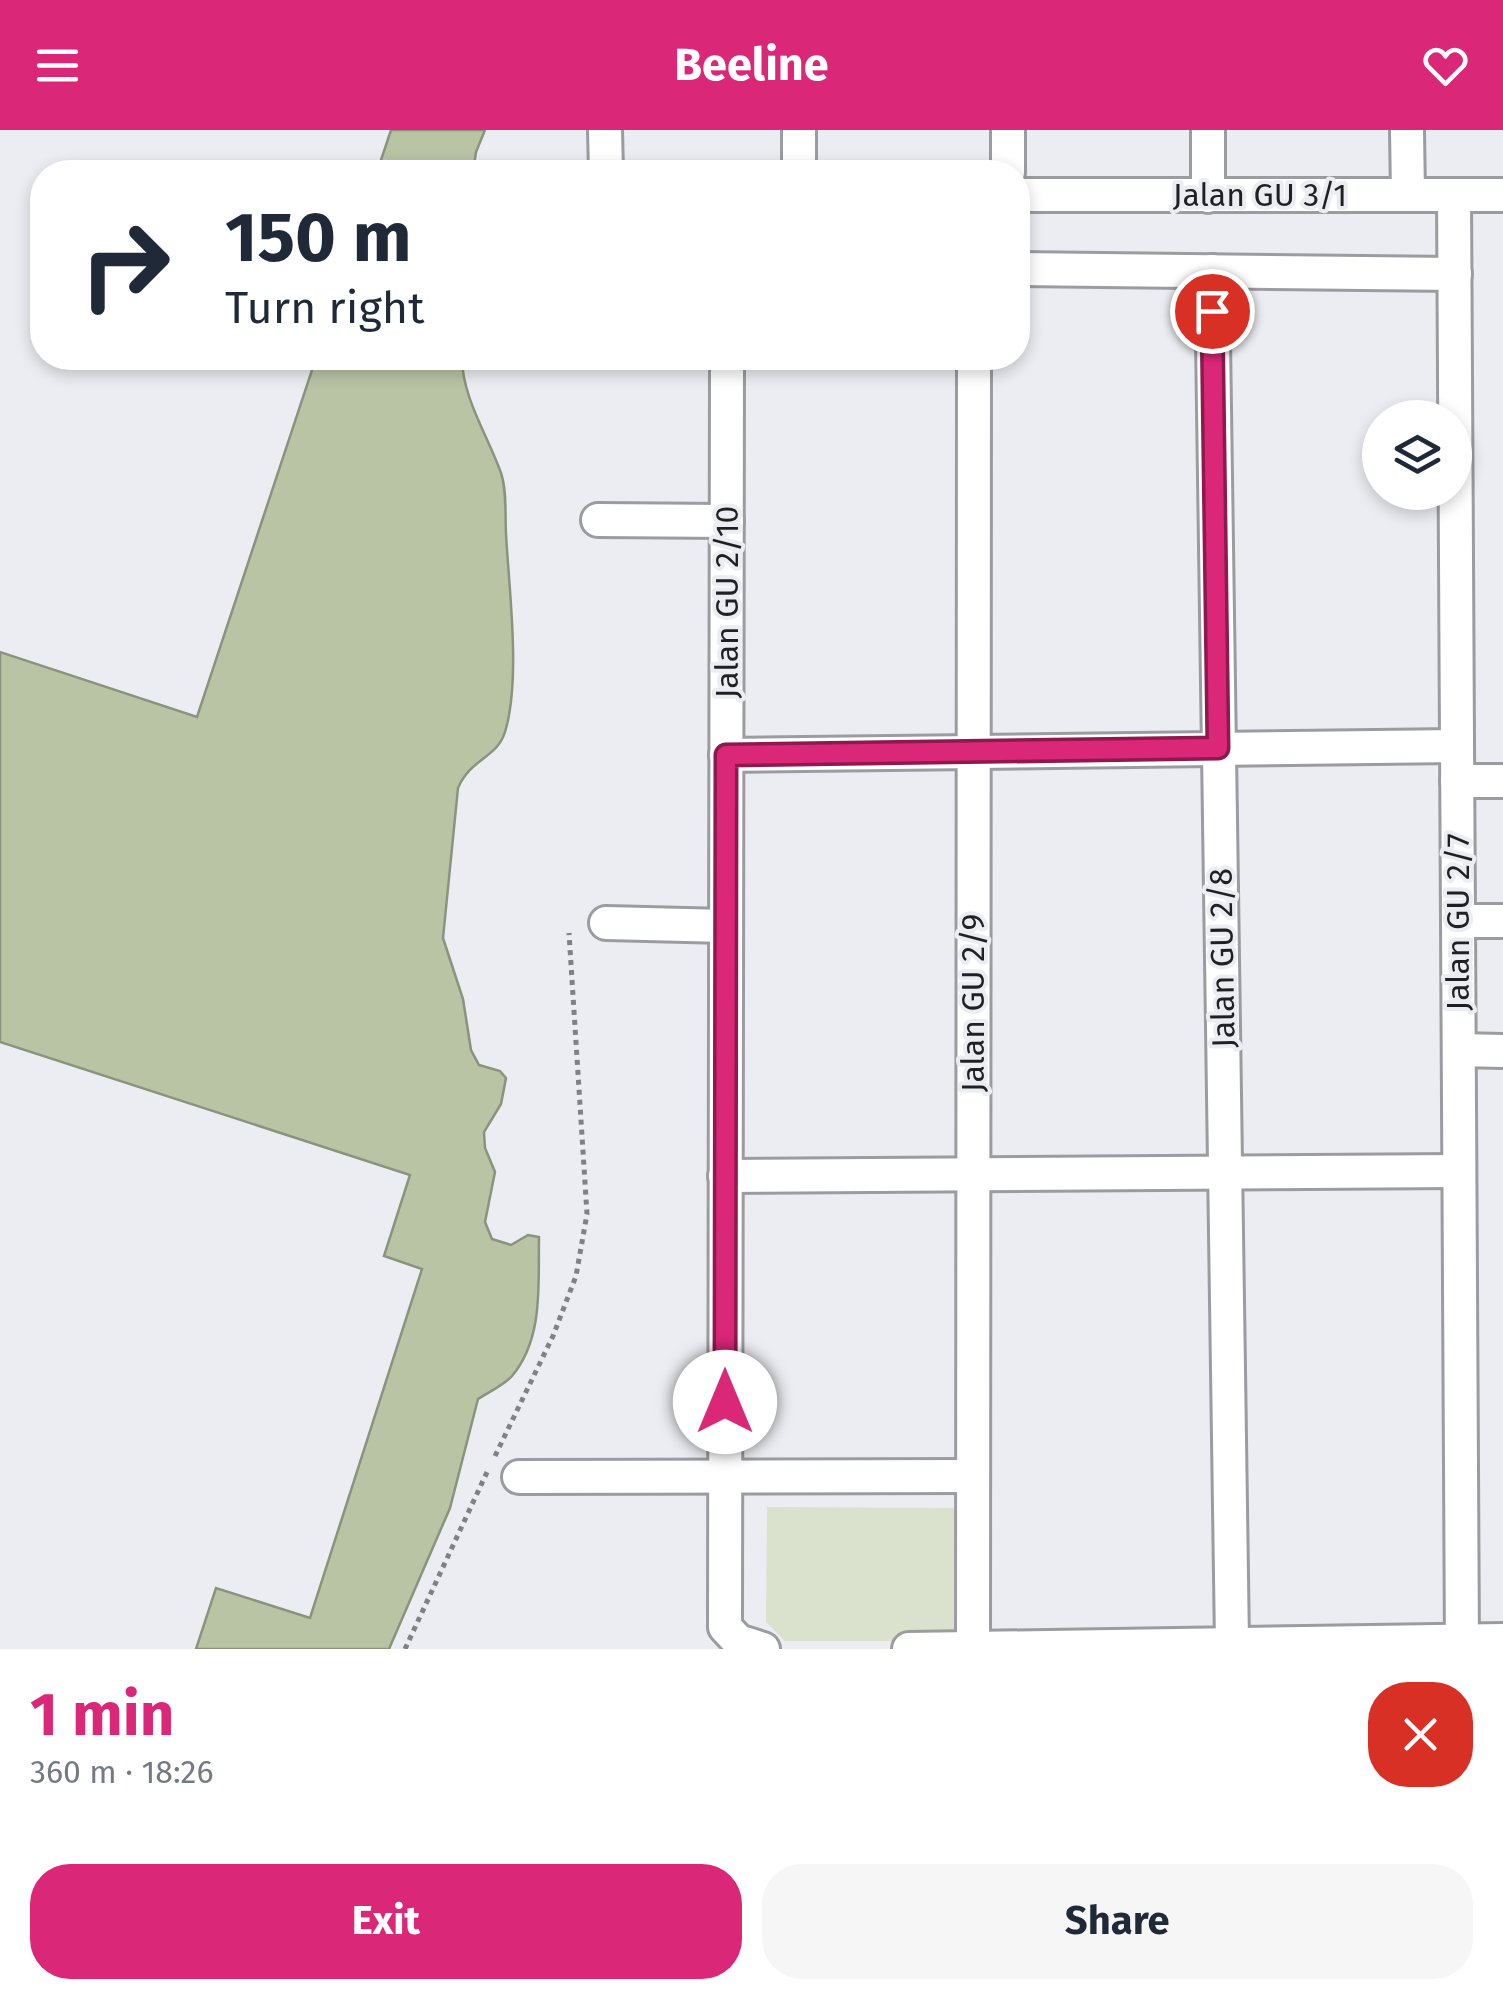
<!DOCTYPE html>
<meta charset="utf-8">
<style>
:root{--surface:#fff;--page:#f6f6f7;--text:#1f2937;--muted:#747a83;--accent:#db2777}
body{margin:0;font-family:"Fira Sans",sans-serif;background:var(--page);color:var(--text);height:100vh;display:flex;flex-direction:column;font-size:38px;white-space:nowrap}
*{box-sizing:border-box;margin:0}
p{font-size:32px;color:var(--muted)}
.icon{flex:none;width:55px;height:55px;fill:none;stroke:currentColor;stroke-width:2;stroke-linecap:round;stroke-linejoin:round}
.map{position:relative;height:1519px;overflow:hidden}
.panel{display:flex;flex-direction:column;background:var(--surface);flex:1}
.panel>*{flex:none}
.top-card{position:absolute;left:30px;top:30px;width:1000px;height:210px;border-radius:40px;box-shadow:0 5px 15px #0003;background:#fff;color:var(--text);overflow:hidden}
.buttons{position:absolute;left:1362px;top:270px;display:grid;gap:20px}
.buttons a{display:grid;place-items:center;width:110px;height:110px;border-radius:50%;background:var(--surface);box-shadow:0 5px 15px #0003;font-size:50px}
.pin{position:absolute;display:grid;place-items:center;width:85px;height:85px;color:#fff;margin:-42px;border:5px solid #fff;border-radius:50%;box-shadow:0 2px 10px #0007}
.me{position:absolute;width:110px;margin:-55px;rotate:0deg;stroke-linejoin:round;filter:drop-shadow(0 0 8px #0008)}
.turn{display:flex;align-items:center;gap:35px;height:210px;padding:0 30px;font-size:45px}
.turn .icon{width:130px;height:130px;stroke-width:2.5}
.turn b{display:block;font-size:70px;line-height:85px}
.round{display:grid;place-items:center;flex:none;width:105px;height:105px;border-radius:40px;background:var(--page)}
.summary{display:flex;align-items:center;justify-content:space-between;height:170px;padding:0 30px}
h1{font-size:60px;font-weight:700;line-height:75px;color:var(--accent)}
.button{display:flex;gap:20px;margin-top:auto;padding:20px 30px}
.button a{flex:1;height:115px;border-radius:40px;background:var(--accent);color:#fff;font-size:40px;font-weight:700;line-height:115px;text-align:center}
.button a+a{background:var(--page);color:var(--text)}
header{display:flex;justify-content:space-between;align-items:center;height:130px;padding:0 30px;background:var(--accent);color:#fff;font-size:45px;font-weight:700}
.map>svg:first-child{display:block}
.green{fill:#dae1cd}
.water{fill:#b9c4a5;stroke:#8b937d;stroke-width:2.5}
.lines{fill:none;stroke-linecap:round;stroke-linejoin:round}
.minor-casing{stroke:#9b9ca0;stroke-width:38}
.path{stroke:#808184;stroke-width:5;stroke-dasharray:5 5;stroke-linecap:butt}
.minor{stroke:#fff;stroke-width:32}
.route-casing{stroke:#8e194d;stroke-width:25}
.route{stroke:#db2777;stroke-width:18}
.labels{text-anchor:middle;stroke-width:8;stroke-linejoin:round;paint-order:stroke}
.street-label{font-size:32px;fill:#1f2021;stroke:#ecedf2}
</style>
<header><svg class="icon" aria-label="menu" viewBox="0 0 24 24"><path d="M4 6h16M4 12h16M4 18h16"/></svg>Beeline<svg class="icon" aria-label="heart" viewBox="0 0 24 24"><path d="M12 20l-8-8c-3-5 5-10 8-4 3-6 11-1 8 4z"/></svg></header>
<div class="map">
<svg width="1503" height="1519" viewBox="0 0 1503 1519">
<rect width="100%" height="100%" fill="#ecedf2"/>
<!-- green -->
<polygon class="green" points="767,1377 961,1378 961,1511 785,1511 766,1492"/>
<!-- water -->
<g class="water">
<polygon points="391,0 485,0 476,22 473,42 377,42"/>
<path d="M316,228H462C462,267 488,306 501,343C507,361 505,385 506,404C509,460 521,549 505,602C497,628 471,628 458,658L443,808L463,869L471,920L479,935L500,941L506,948L501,974L484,1002L485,1018L495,1042L485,1092L492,1109L511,1115L528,1105L539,1107C538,1153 544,1208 512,1246C504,1255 489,1262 478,1269L450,1378L389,1519H196L216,1458L310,1488L422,1139L384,1126L410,1045L0,912V522L197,587Z"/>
</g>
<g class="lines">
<!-- minor casing -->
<g class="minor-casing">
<g id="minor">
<polyline points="605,0 606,42"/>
<polyline points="1008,0 1008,42"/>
<polyline points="1208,0 1208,66"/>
<polyline points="1407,0 1408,65"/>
<polyline points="799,42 799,0"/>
<polyline points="1018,65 1503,65"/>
<polyline points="1454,65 1462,1519"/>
<polyline points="1018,139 1455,144"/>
<polyline points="1212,141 1232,1514"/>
<polyline points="727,228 725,1497 738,1511 763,1519"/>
<polyline points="598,390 727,391"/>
<polyline points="726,625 1457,616"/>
<polyline points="1457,651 1503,651"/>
<polyline points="1458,791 1503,791"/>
<polyline points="606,793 726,796"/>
<polyline points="1459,920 1503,921"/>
<polyline points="725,1046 1459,1041"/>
<polyline points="519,1347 973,1346"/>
<polyline points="973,1518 974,228"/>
<polyline points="909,1519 1503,1510"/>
</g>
</g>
<!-- path -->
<g class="path">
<polyline points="495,1326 553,1206 576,1146 587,1084 569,803"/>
<polyline points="405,1519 488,1340"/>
</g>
<!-- minor -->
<use href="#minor" class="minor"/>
</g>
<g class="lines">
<!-- route casing -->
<g class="route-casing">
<polyline id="route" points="725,1272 726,625 1218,618 1212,181"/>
</g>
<!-- route -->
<use href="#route" class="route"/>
</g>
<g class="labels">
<!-- street labels -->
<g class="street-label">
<text x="1260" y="76">Jalan GU 3/1</text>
<text transform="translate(727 472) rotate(-90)" y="11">Jalan GU 2/10</text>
<text transform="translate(1458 792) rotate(-90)" y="11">Jalan GU 2/7</text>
<text transform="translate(1222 828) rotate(-91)" y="11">Jalan GU 2/8</text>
<text transform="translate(973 873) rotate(-90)" y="11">Jalan GU 2/9</text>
</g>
</g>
</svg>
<div class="buttons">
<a><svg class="icon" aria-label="layers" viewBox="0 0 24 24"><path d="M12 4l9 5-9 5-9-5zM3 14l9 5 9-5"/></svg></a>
</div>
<div class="pin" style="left:1212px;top:181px;background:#d93025"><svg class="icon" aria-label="arrive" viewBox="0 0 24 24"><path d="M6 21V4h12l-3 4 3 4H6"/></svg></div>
<svg class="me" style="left:725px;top:1272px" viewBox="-20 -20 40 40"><circle r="19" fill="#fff"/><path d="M0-13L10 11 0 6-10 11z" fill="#db2777"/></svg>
<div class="top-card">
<div class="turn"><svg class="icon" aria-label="right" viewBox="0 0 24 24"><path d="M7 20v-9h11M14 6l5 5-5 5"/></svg><div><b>150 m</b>Turn right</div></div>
</div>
</div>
<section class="panel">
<div class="summary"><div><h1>1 min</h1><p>360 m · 18:26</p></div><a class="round" style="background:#d93025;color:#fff"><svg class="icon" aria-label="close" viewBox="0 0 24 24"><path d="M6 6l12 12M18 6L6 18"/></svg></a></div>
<div class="button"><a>Exit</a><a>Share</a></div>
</section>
